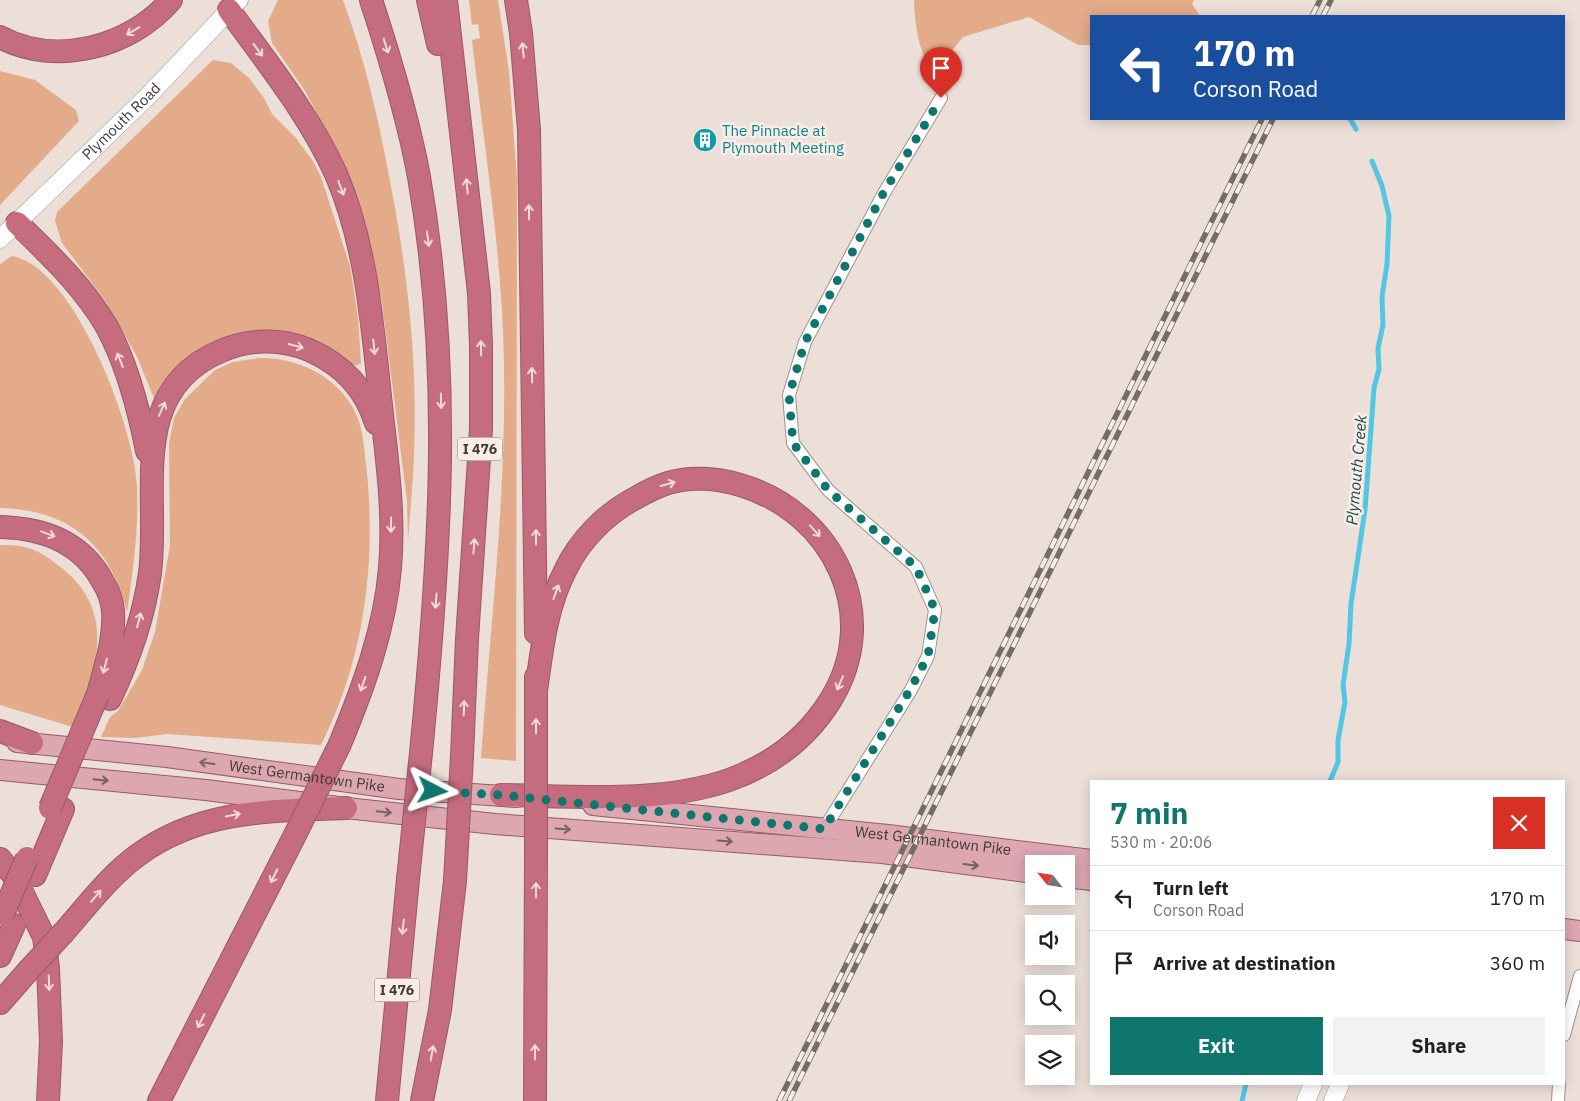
<!DOCTYPE html>
<meta charset="utf-8">
<style>
:root{--surface:#fff;--page:#f2f2f2;--text:#202124;--muted:#757577;--line:#e0e0e0;--accent:#0f766e}
body{margin:0;font-family:"IBM Plex Sans",sans-serif;background:var(--page);color:var(--text);height:100vh;display:flex;flex-direction:column;font-size:19px;white-space:nowrap}
*{box-sizing:border-box;margin:0}
p{font-size:16px;color:var(--muted)}
.icon{flex:none;width:28px;height:28px;fill:none;stroke:currentColor;stroke-width:2;stroke-linecap:round;stroke-linejoin:round}
.map{position:relative;flex:1;overflow:hidden}
.panel{position:absolute;left:1090px;top:780px;width:475px;height:305px;display:flex;flex-direction:column;background:var(--surface);border-radius:0px;box-shadow:0 2px 12px #0003}
.panel>*{flex:none}
.top-card{position:absolute;left:1090px;top:15px;width:475px;height:105px;border-radius:0px;box-shadow:0 2px 12px #0003;background:#1a4fa0;color:#fff;overflow:hidden}
.needle{width:32px;rotate:300deg}
.buttons{position:absolute;left:1025px;top:855px;display:grid;gap:10px}
.buttons a{display:grid;place-items:center;width:50px;height:50px;border-radius:0px;background:var(--surface);box-shadow:0 2px 12px #0003;font-size:25px}
.pin{position:absolute;display:grid;place-items:center;width:42px;height:42px;color:#fff;margin:-51px -21px;border-radius:50% 50% 50% 0;rotate:-45deg;box-shadow:0 0 5px #0007}
.pin .icon{rotate:45deg}
.me{position:absolute;width:55px;margin:-28px;rotate:94deg;stroke-linejoin:round;filter:drop-shadow(0 0 4px #0008)}
.turn{display:flex;align-items:center;gap:18px;height:105px;padding:0 20px;font-size:22px}
.turn .icon{width:65px;height:65px;stroke-width:2.5}
.turn b{display:block;font-size:35px;line-height:42px}
.round{display:grid;place-items:center;flex:none;width:52px;height:52px;border-radius:0px;background:var(--page)}
.head{display:flex;align-items:center;justify-content:space-between;height:85px;padding:0 20px}
h1{font-size:30px;font-weight:700;line-height:38px;color:var(--accent)}
.action{display:flex;gap:10px;margin-top:auto;padding:10px 20px}
.action a{flex:1;height:58px;border-radius:0px;background:var(--accent);color:#fff;font-size:20px;font-weight:700;line-height:58px;text-align:center}
.action a+a{background:var(--page);color:var(--text)}
ul{padding:0;list-style:none}
li{display:flex;align-items:center;gap:15px;height:65px;padding:0 20px;border-top:1px solid var(--line)}
li div{flex:1}
li b{display:block;font-size:19px}
li em{font-style:normal}
.map>svg:first-child{display:block}
.green{fill:#e3ab89}
.lines{fill:none;stroke-linecap:round;stroke-linejoin:round}
.stream{stroke:#52c6e2;stroke-width:5}
.street-casing{stroke:#9f938c;stroke-width:14}
.secondary-casing{stroke:#9f938c;stroke-width:19}
.primary-casing{stroke:#975a66;stroke-width:22}
.highway-casing{stroke:#975a66;stroke-width:24}
.street{stroke:#fff;stroke-width:12}
.secondary{stroke:#fff;stroke-width:18}
.primary{stroke:#dda7b2;stroke-width:20}
.highway{stroke:#c66c7f;stroke-width:22}
.rail-casing{stroke:#736c67;stroke-width:5.5}
.rail{stroke:#faede5;stroke-width:4;stroke-dasharray:11;stroke-linecap:butt}
.highway-bridge-casing{stroke:#975a66;stroke-width:24;stroke-linecap:butt}
.highway-bridge{stroke:#c66c7f;stroke-width:22}
.oneway{stroke:#f2dad6}
.oneway2{stroke:#766062}
.route{stroke:#0f766e;stroke-width:9;stroke-dasharray:0 16.2}
.labels{text-anchor:middle;stroke-width:5;stroke-linejoin:round;paint-order:stroke}
.shield{fill:#faede5;stroke:#77706b;stroke-width:1}
.shield-label{font-size:14px;font-weight:bold;fill:#3f3a37}
.street-label{font-size:15px;fill:#3f3a37;stroke:#faede5}
.culture-label{font-size:15px;fill:#0d838f;stroke:#faede5;text-anchor:start}
.water-label{font-size:16px;font-style:italic;fill:#164955;stroke:#faede5}
</style>
<div class="map">
<svg width="1580" height="1101" viewBox="0 0 1580 1101">
<rect width="100%" height="100%" fill="#ecdfd8"/>
<!-- green -->
<g class="green">
<path d="M278,0H343C364,57 378,116 389,176C407,266 418,361 414,454C413,483 410,512 408,541L407,501L382,303L366,228L343,162L305,91L272,43L268,21Z"/>
<path d="M469,0H498L509,71L517,179L516,761L481,758C491,616 509,474 503,332C499,235 483,137 472,40L480,38L478,24L472,25Z"/>
<path d="M914,0H1194L1192,4L1200,16H1091V45H1078L1029,17L963,37L934,73C918,52 915,25 914,0Z"/>
<polygon points="213,60 231,63 249,78 264,98 272,114 295,137 313,161 321,177 350,266 358,317 361,364 352,366 267,331 246,332 208,345 191,356 154,398 137,357 107,303 62,243 55,221 57,212"/>
<polygon points="0,71 35,80 76,110 79,121 0,205"/>
<path d="M12,256C74,266 136,431 137,487C139,529 133,571 127,612C110,545 71,510 0,508V264Z"/>
<path d="M259,358C295,357 333,374 352,406C364,426 364,450 367,472C376,566 364,660 321,745L167,734L136,738L101,737L110,717L118,711L142,670L155,632L170,545L169,443L174,418L185,399L215,370L233,362Z"/>
<path d="M0,545C30,545 39,550 63,569C118,614 95,671 76,728L0,705Z"/>
</g>
<g class="lines">
<!-- stream -->
<g class="stream">
<polyline points="1350,119 1356,129"/>
<polyline points="1330,781 1338,762 1338,740 1345,702 1343,685 1349,644 1351,604 1365,510 1374,388 1379,369 1378,348 1383,325 1382,297 1387,264 1389,216 1382,186 1372,161"/>
<polyline points="1242,1101 1246,1084"/>
</g>
<!-- street casing -->
<g class="street-casing">
<g id="street">
<polyline points="824,829 911,690 928,656 935,610 916,567 828,490 793,443 789,395 805,342 884,193 941,98"/>
<polyline points="1564,1035 1580,976"/>
<polyline points="1558,1101 1559,1084"/>
</g>
</g>
<!-- secondary casing -->
<g class="secondary-casing">
<g id="secondary">
<path id="s1" d="M0,239L148,96L239,0"/>
<polyline points="1306,1101 1313,1084"/>
<polyline points="1333,1101 1340,1084"/>
</g>
</g>
<!-- primary casing -->
<g class="primary-casing">
<g id="primary">
<path id="s2" d="M17,742L167,757L399,789L517,797"/>
<polyline points="0,770 206,790 346,808 495,824 882,853 1034,873"/>
<path id="s3" d="M593,805L888,835L1091,860"/>
<polyline points="1066,877 1091,880"/>
<polyline points="1564,929 1580,931"/>
</g>
</g>
<!-- highway casing -->
<g class="highway-casing">
<g id="highway">
<path d="M371,0C390,58 408,117 419,177C453,372 440,557 421,753"/>
<polyline points="428,0 438,44"/>
<polyline points="446,0 479,293 481,346 481,429 467,639 462,756"/>
<polyline points="516,0 521,33 529,130 536,633"/>
<path d="M229,10C267,63 309,114 336,174C366,244 372,321 380,396C386,453 395,511 390,568C385,629 363,688 340,744"/>
<path d="M0,37C56,67 131,47 171,0"/>
<path d="M17,223C50,255 84,287 107,327C127,364 139,410 147,451"/>
<path d="M0,527C43,528 82,542 103,582C108,590 112,601 113,611C115,639 105,667 98,694"/>
<polyline points="536,677 536,761"/>
<path d="M110,699C129,659 144,616 150,573C160,493 126,391 221,351C248,339 281,338 309,350C343,365 365,388 376,423"/>
<polyline points="0,731 32,743"/>
<path d="M501,795C574,796 660,804 729,780C771,765 806,739 830,701C884,615 833,512 740,485C717,478 690,476 668,483C655,487 644,493 632,500C605,515 580,540 566,569C546,607 542,649 536,691"/>
<polyline points="0,859 14,876 44,937 48,968 51,1042 48,1101"/>
<polyline points="35,875 63,809"/>
<path d="M64,932C87,906 109,876 138,855C201,809 272,811 346,808"/>
<polyline points="0,956 14,925"/>
<polyline points="0,1003 28,971"/>
<polyline points="159,1101 296,833"/>
<polyline points="387,1101 408,879"/>
<polyline points="422,1101 440,1010 455,881"/>
<polyline points="535,1101 536,853"/>
</g>
</g>
<!-- street -->
<use href="#street" class="street"/>
<!-- secondary -->
<use href="#secondary" class="secondary"/>
<!-- primary -->
<use href="#primary" class="primary"/>
<!-- highway -->
<use href="#highway" class="highway"/>
<!-- rail casing -->
<g class="rail-casing">
<g id="rail">
<polyline points="1312,16 1320,0"/>
<polyline points="1323,16 1331,0"/>
<polyline points="779,1101 1262,119"/>
<polyline points="789,1101 1273,119"/>
</g>
</g>
<!-- rail -->
<use href="#rail" class="rail"/>
<!-- highway-bridge casing -->
<g class="highway-bridge-casing">
<g id="highway-bridge">
<polyline points="50,808 98,694"/>
<polyline points="296,833 340,744"/>
<polyline points="536,853 536,761"/>
<polyline points="408,879 421,753"/>
<polyline points="455,881 462,756"/>
<polyline points="3,914 27,858"/>
<polyline points="28,971 64,932"/>
</g>
</g>
<!-- highway-bridge -->
<use href="#highway-bridge" class="highway-bridge"/>
</g>
<!-- one-way arrows -->
<defs><path id="oneway-shaft" d="M-6 0H5M1.5-3L5.5 0L1.5 3" fill="none" stroke-width="1.6" stroke-linecap="round" stroke-linejoin="round" transform="scale(1.25)"/></defs>
<g class="oneway">
<use href="#oneway-shaft" transform="translate(133 31) rotate(149)"/>
<use href="#oneway-shaft" transform="translate(386 46) rotate(72)"/>
<use href="#oneway-shaft" transform="translate(258 50) rotate(54)"/>
<use href="#oneway-shaft" transform="translate(523 50) rotate(-96)"/>
<use href="#oneway-shaft" transform="translate(467 186) rotate(-96)"/>
<use href="#oneway-shaft" transform="translate(341 188) rotate(69)"/>
<use href="#oneway-shaft" transform="translate(529 212) rotate(-91)"/>
<use href="#oneway-shaft" transform="translate(428 239) rotate(82)"/>
<use href="#oneway-shaft" transform="translate(296 346) rotate(15)"/>
<use href="#oneway-shaft" transform="translate(374 347) rotate(84)"/>
<use href="#oneway-shaft" transform="translate(481 348) rotate(-91)"/>
<use href="#oneway-shaft" transform="translate(120 360) rotate(-112)"/>
<use href="#oneway-shaft" transform="translate(532 375) rotate(-91)"/>
<use href="#oneway-shaft" transform="translate(441 401) rotate(89)"/>
<use href="#oneway-shaft" transform="translate(162 409) rotate(-66)"/>
<use href="#oneway-shaft" transform="translate(668 484) rotate(-16)"/>
<use href="#oneway-shaft" transform="translate(391 525) rotate(91)"/>
<use href="#oneway-shaft" transform="translate(815 531) rotate(48)"/>
<use href="#oneway-shaft" transform="translate(48 534) rotate(20)"/>
<use href="#oneway-shaft" transform="translate(536 537) rotate(-90)"/>
<use href="#oneway-shaft" transform="translate(474 546) rotate(-86)"/>
<use href="#oneway-shaft" transform="translate(556 592) rotate(-70)"/>
<use href="#oneway-shaft" transform="translate(436 601) rotate(94)"/>
<use href="#oneway-shaft" transform="translate(139 620) rotate(-75)"/>
<use href="#oneway-shaft" transform="translate(105 666) rotate(105)"/>
<use href="#oneway-shaft" transform="translate(840 683) rotate(113)"/>
<use href="#oneway-shaft" transform="translate(363 684) rotate(109)"/>
<use href="#oneway-shaft" transform="translate(464 708) rotate(-88)"/>
<use href="#oneway-shaft" transform="translate(536 726) rotate(-90)"/>
<use href="#oneway-shaft" transform="translate(233 815) rotate(-11)"/>
<use href="#oneway-shaft" transform="translate(274 876) rotate(117)"/>
<use href="#oneway-shaft" transform="translate(536 890) rotate(-90)"/>
<use href="#oneway-shaft" transform="translate(96 896) rotate(-49)"/>
<use href="#oneway-shaft" transform="translate(403 927) rotate(96)"/>
<use href="#oneway-shaft" transform="translate(49 983) rotate(88)"/>
<use href="#oneway-shaft" transform="translate(201 1021) rotate(117)"/>
<use href="#oneway-shaft" transform="translate(535 1052) rotate(-90)"/>
<use href="#oneway-shaft" transform="translate(432 1053) rotate(-80)"/>
</g>
<g class="oneway2">
<use href="#oneway-shaft" transform="translate(207 763) rotate(-172)"/>
<use href="#oneway-shaft" transform="translate(101 780) rotate(6)"/>
<use href="#oneway-shaft" transform="translate(384 812) rotate(6)"/>
<use href="#oneway-shaft" transform="translate(563 829) rotate(4)"/>
<use href="#oneway-shaft" transform="translate(725 841) rotate(4)"/>
<use href="#oneway-shaft" transform="translate(971 865) rotate(7)"/>
</g>
<g class="lines">
<!-- route -->
<polyline class="route" points="433,791 501,795 824,829 910,690 928,656 935,610 916,567 828,490 793,443 789,395 805,342 884,192 941,98"/>
</g>
<!-- icons -->
<defs>
<g id="building-disc" transform="scale(1.25)"><circle r="9.5" fill="#0f9aa8" stroke="#faede5"/><path d="M-4-6H4V6H1V3H-1V6H-4ZM-2.5-4.3h1.7v1.8h-1.7ZM.8-4.3h1.7v1.8H.8ZM-2.5-1h1.7V.8h-1.7ZM.8-1h1.7V.8H.8Z" fill="#fff"/></g>
</defs>
<g fill-rule="evenodd">
<use href="#building-disc" x="705" y="140"/>
</g>
<g class="labels">
<!-- shield labels -->
<g class="shield">
<rect x="457.5" y="437.5" width="45" height="23" rx="4"/>
<rect x="374.5" y="978.5" width="45" height="23" rx="4"/>
</g>
<g class="shield-label">
<text x="480" y="454">I 476</text>
<text x="397" y="995">I 476</text>
</g>
<!-- street labels -->
<g class="street-label">
<text dy="5" stroke="none"><textPath href="#s1" startOffset="169">Plymouth Road</textPath></text>
<text dy="5" stroke="none"><textPath href="#s2" startOffset="292">West Germantown Pike</textPath></text>
<text dy="5" stroke="none"><textPath href="#s3" startOffset="342">West Germantown Pike</textPath></text>
</g>
<!-- culture labels -->
<g class="culture-label">
<text x="722" y="136">The Pinnacle at<tspan x="722" dy="17">Plymouth Meeting</tspan></text>
</g>
<!-- water labels -->
<g class="water-label">
<text transform="translate(1356 470) rotate(-85)" y="6">Plymouth Creek</text>
</g>
</g>
</svg>
<div class="buttons">
<a><svg class="needle" viewBox="-14 -14 28 28"><path d="M0-13l5 13h-10z" fill="#e53935"/><path d="M0 13l5-13h-10z" fill="#757577"/></svg></a>
<a><svg class="icon" aria-label="sound" viewBox="0 0 24 24"><path d="M4 9h4l5-4v14l-5-4H4zM17 9q2 3 0 6"/></svg></a>
<a><svg class="icon" aria-label="search" viewBox="0 0 24 24"><circle cx="10" cy="10" r="6"/><path d="M15 15l6 6"/></svg></a>
<a><svg class="icon" aria-label="layers" viewBox="0 0 24 24"><path d="M12 4l9 5-9 5-9-5zM3 14l9 5 9-5"/></svg></a>
</div>
<div class="pin" style="left:941px;top:98px;background:#d93025"><svg class="icon" aria-label="arrive" viewBox="0 0 24 24"><path d="M6 21V4h12l-3 4 3 4H6"/></svg></div>
<svg class="me" style="left:433px;top:791px" viewBox="-20 -20 40 40"><path d="M0-17L14 15 0 8-14 15z" fill="#0f766e" stroke="#fff" stroke-width="4"/></svg>
<div class="top-card">
<div class="turn"><svg class="icon" aria-label="left" viewBox="0 0 24 24"><path d="M17 20v-9H6M10 6l-5 5 5 5"/></svg><div><b>170 m</b>Corson Road</div></div>
</div>
<section class="panel">
<div class="head"><div><h1>7 min</h1><p>530 m · 20:06</p></div><a class="round" style="background:#d93025;color:#fff"><svg class="icon" aria-label="close" viewBox="0 0 24 24"><path d="M6 6l12 12M18 6L6 18"/></svg></a></div>
<ul>
<li><svg class="icon" aria-label="left" viewBox="0 0 24 24"><path d="M17 20v-9H6M10 6l-5 5 5 5"/></svg><div><b>Turn left</b><p>Corson Road</p></div><em>170 m</em></li>
<li><svg class="icon" aria-label="arrive" viewBox="0 0 24 24"><path d="M6 21V4h12l-3 4 3 4H6"/></svg><div><b>Arrive at destination</b></div><em>360 m</em></li>
</ul>
<div class="action"><a>Exit</a><a>Share</a></div>
</section>
</div>
